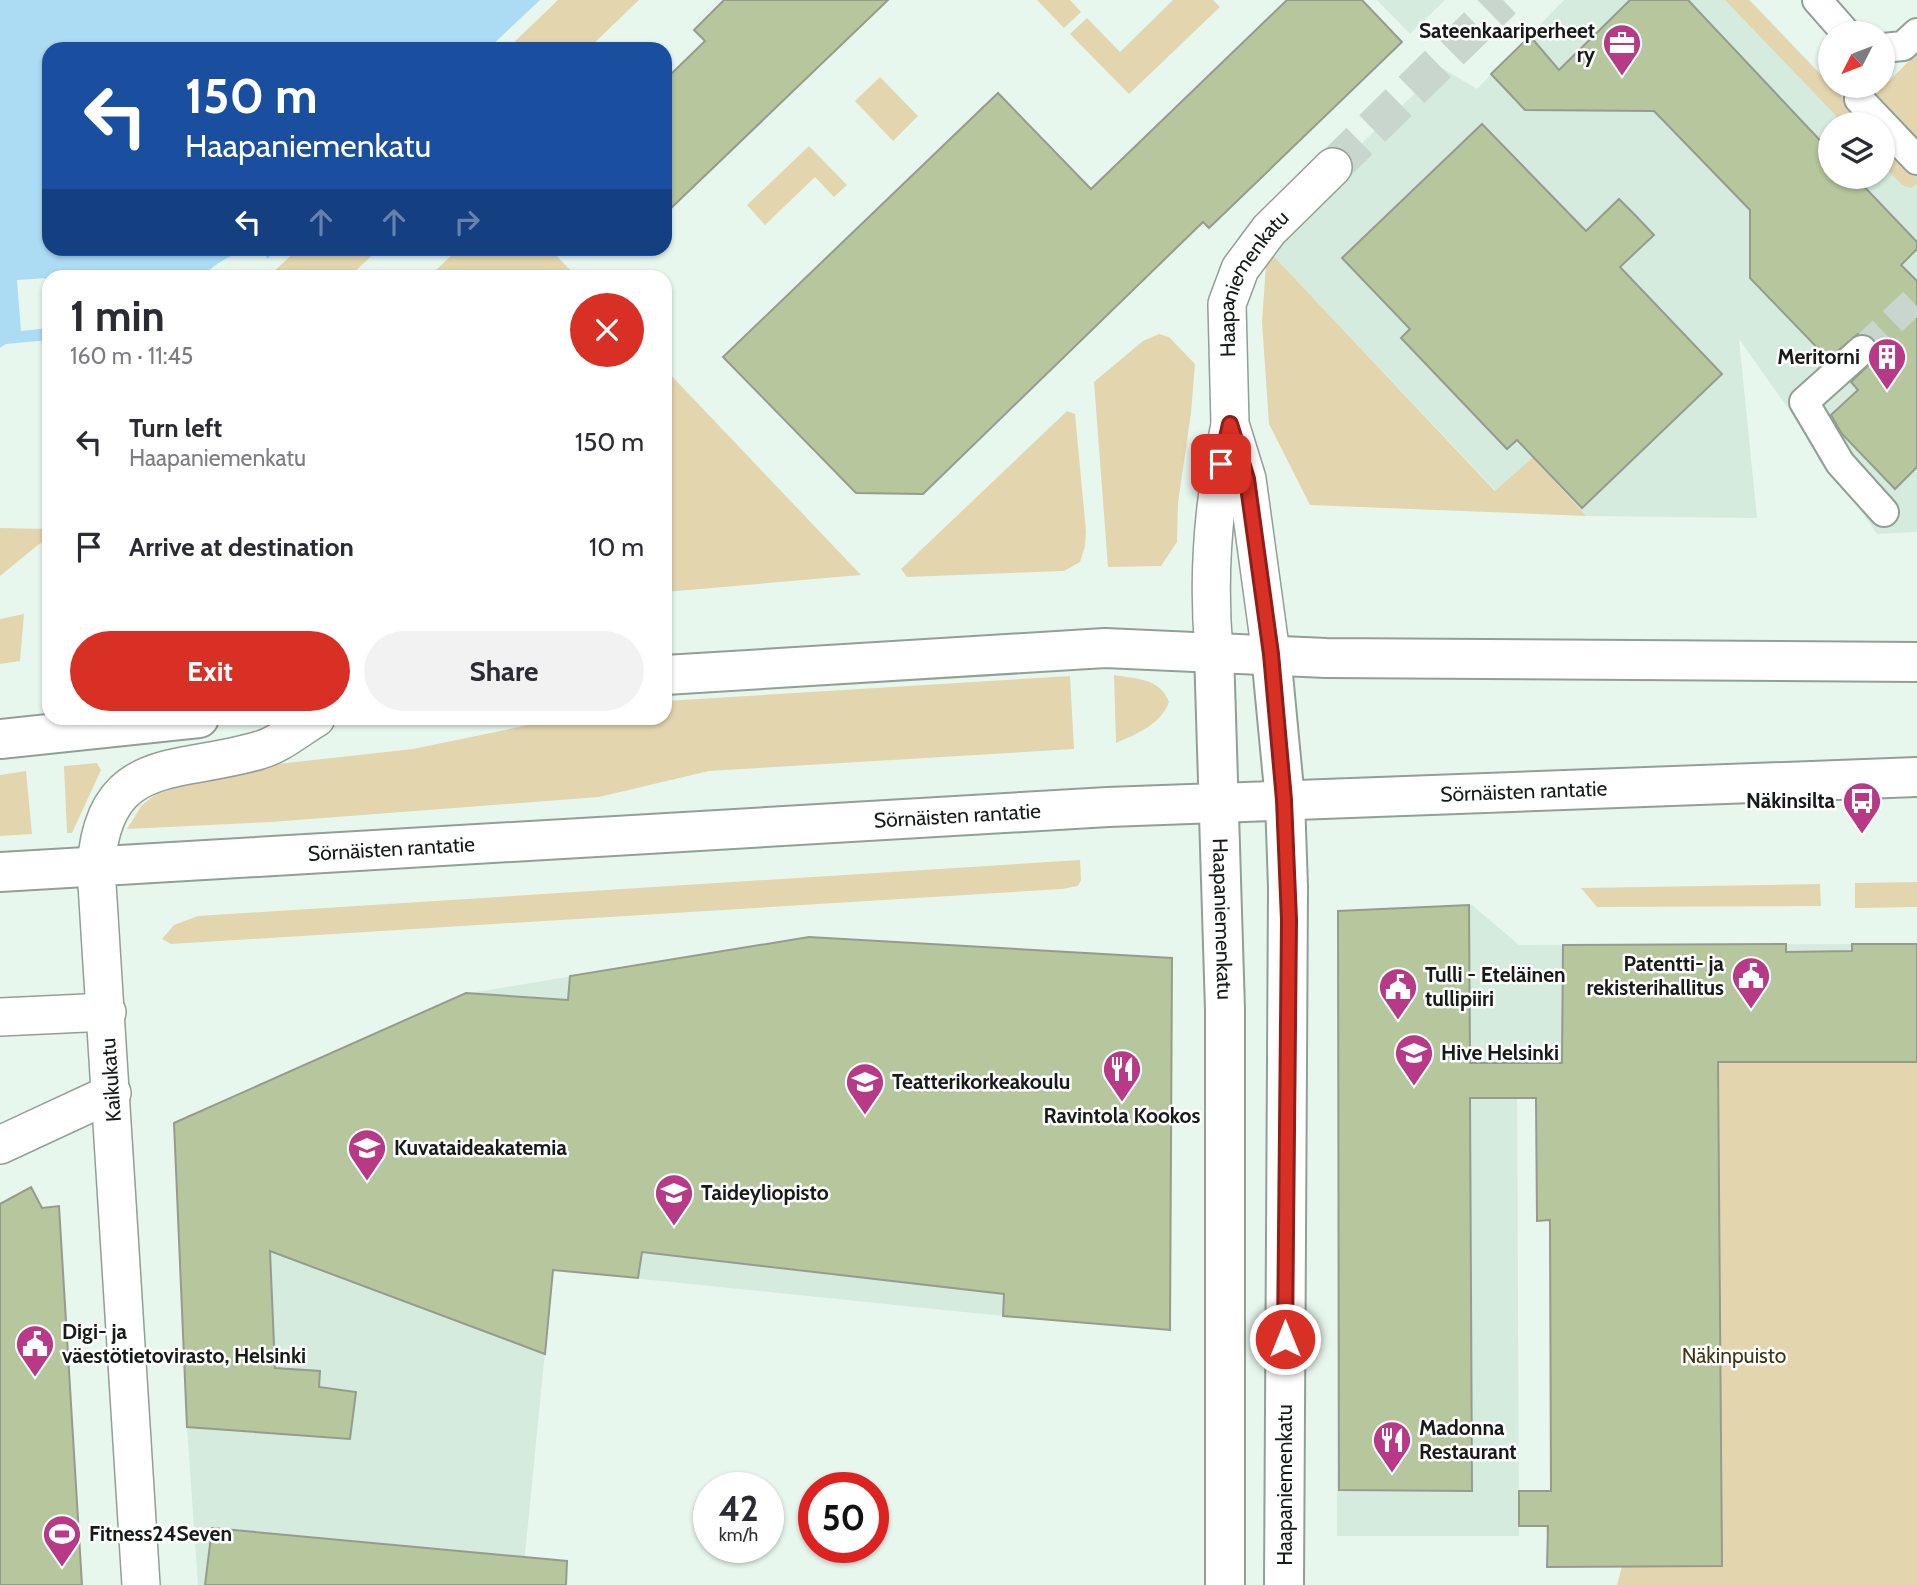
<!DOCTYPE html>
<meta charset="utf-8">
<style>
:root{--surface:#fff;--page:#f2f2f3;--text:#2b2b33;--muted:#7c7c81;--accent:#d93025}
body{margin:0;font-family:Cabin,sans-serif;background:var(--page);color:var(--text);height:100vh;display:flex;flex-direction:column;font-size:26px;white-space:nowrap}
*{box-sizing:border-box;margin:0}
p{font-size:23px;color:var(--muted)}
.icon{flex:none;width:38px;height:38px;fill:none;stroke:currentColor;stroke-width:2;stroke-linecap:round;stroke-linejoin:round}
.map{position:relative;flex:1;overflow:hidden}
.sheet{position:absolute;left:42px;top:270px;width:630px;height:455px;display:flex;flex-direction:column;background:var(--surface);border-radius:21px;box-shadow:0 2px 5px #0004}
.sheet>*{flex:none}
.hud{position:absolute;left:42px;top:42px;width:630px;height:214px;border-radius:21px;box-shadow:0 2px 5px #0004;background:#1a4fa0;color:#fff;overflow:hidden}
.needle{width:46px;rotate:228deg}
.controls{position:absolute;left:1818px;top:21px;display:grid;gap:14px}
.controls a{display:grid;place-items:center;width:77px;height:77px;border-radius:50%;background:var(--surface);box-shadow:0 2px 5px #0004;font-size:35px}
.speed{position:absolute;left:693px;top:1472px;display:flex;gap:14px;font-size:35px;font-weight:700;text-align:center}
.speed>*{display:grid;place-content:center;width:91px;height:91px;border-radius:50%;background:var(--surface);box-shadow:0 2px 5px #0004;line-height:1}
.speed small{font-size:18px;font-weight:400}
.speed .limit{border:10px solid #d22;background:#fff;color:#111}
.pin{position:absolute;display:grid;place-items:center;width:60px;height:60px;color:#fff;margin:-30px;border-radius:14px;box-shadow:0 4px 10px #0006}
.me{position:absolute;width:77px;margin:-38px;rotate:0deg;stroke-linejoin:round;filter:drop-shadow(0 0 5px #0008)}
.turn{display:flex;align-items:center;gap:24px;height:147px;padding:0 28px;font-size:32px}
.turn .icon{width:91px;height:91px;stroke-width:2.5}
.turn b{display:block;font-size:49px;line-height:60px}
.lanes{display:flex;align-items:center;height:66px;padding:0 28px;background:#0003;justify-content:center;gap:35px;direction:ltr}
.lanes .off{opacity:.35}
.round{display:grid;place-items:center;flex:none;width:74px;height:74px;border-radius:37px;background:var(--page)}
.summary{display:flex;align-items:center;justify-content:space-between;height:119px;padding:0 28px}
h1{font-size:42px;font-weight:700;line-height:52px}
.primary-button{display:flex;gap:14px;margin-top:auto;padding:14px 28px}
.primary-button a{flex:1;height:80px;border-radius:42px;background:var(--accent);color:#fff;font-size:28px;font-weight:700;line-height:80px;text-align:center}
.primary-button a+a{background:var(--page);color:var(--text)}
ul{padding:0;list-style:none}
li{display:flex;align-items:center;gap:21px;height:105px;padding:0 28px}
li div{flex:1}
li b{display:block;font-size:26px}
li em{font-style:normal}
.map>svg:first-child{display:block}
.built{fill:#d4ebde}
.green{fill:#e3d6af}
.water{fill:#acdcf4}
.pier{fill:#e8f7ee}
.building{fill:#b6c79e;stroke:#969b8e;stroke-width:2}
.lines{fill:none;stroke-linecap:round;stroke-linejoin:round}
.pedestrian-tunnel{stroke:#c8d6ce;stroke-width:28;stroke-dasharray:28 14;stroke-linecap:butt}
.minor-tunnel{stroke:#c8d6ce;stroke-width:37;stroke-dasharray:37 18;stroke-linecap:butt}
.pedestrian-casing{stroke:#919f97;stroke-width:32}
.minor-casing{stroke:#919f97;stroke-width:40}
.secondary-casing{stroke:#919f97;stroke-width:42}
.primary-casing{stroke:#919f97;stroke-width:42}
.pedestrian{stroke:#fff;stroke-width:28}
.minor{stroke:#fff;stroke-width:37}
.secondary{stroke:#fff;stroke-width:38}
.primary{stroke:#fff;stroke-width:38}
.route-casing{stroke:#8d1f18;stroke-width:18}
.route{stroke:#d93025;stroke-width:12}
.labels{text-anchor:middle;stroke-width:5;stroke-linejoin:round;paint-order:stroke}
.poi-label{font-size:21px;font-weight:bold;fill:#161b18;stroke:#fff;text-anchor:start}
.street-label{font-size:21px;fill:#161b18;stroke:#fff}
.park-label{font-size:21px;fill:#403512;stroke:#fff}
</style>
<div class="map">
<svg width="1917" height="1585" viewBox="0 0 1917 1585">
<rect width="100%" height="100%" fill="#e8f7ee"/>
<!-- built -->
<g class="built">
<polygon points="1377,0 1445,0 1410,34"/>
<polygon points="1564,0 1750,0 1868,124 1830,124 1830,177 1883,177 1883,140 1917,175 1917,532 1877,534 1739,339 1757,518 1586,516 1533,457 1496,491 1267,249 1269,230 1442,68 1477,89"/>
<polygon points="1472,905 1519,945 1917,944 1917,1062 1517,1063 1519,1536 1337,1536 1338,911"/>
<polygon points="809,937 1172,958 1170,1330 1003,1316 553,1270 522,1585 198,1585 187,1427 174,1123 464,994"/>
</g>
<!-- green -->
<g class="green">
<polygon points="558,0 639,0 588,49 507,49"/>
<polygon points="1037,0 1070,0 1081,12 1064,28"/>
<polygon points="1173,0 1213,0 1220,7 1129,94 1070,34 1087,18 1120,52"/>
<polygon points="1725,0 1749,0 1868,124 1844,124"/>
<polygon points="1917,53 1917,142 1874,96"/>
<polygon points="880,77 918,116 893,141 855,101"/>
<polygon points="1883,140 1916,174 1917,184 1911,188 1902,185 1883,165"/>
<polygon points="809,146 847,185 834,197 815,177 765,225 747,205"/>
<polygon points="459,248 550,249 576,276 430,276"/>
<polygon points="298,249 298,248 379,249 350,276 304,276 300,271 291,276 270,275"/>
<polygon points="1267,249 1495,491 1533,457 1586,516 1310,505 1269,424 1262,322"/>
<polygon points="1159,334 1169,337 1195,364 1191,413 1178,503 1177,542 1161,566 1108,567 1094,382 1143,341"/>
<polygon points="665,369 861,575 665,592"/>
<polygon points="1067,411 1075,414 1086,531 1085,546 1080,562 1064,571 907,577 901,569"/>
<polygon points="0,528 49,529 49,536 0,576"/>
<polygon points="24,614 20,661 0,664 0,619"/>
<path d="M1114,675C1137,679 1160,678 1169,702C1161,724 1137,734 1116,743Z"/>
<polygon points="1070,676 1074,749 709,771 599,797 271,822 127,829 142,805 166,786 214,771 413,749 563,718 665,718 665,701"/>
<polygon points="97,763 101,770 72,833 67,833 64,766"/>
<polygon points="26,771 32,834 0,836 0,775"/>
<polygon points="1080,860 1081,880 1078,886 1062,889 171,944 162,939 174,925 198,916"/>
<polygon points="1917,882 1917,907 1855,908 1855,883"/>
<polygon points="1820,884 1821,906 1597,907 1581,888"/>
<polygon points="1917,1062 1917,1585 1617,1585 1622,1566 1548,1546 1546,1526 1519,1526 1519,1491 1551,1491 1551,1205 1591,1063"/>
</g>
<!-- water -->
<path class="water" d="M0,0H540L488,49H49V248L278,249L267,259L265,251C240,246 220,261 202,276H49V340L6,344L0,348Z"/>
<!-- pier -->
<polygon class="pier" points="49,278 49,328 21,331 17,280"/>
<!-- building -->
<g class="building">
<polygon points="724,0 888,0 665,214 665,80 705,41 694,30"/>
<polygon points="1287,0 1362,0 1402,42 1209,228 1203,222 923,494 856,493 723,357 998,93 1091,189"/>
<polygon points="1630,0 1688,0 1830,151 1830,177 1855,177 1917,242 1917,249 1901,265 1917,281 1917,467 1895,489 1842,434 1831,415 1858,390 1851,382 1878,356 1875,339 1868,334 1858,334 1828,359 1750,278 1750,210 1654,111 1525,110 1491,74 1530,36 1559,70"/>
<polygon points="1482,124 1586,231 1619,199 1635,215 1654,235 1620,267 1722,374 1582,508 1517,440 1507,449 1401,338 1410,329 1342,258"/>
<polygon points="1469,905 1470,1063 1562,1063 1563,945 1786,944 1786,952 1852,951 1852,944 1917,944 1917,1062 1718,1062 1722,1566 1547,1567 1548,1526 1519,1526 1519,1491 1551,1491 1550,1220 1537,1221 1536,1098 1470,1098 1472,1491 1339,1490 1338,911"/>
<polygon points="809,937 1172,958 1170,1330 1003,1316 1004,1294 642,1252 638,1278 553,1270 545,1354 270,1251 275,1368 320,1371 319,1387 356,1392 350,1439 187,1427 174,1123 466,993 568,1000 570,976"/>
<polygon points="31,1187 42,1208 59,1206 82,1585 0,1585 0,1204"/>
<polygon points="212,1528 567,1561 566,1585 205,1585"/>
</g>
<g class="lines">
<!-- pedestrian-tunnel -->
<polyline class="pedestrian-tunnel" points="1862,350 1917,298"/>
<!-- minor-tunnel -->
<polyline class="minor-tunnel" points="1333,167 1503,0"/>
<!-- pedestrian casing -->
<g class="pedestrian-casing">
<g id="pedestrian">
<polyline points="1817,0 1846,33"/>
<polyline points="1883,48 1903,46 1917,33"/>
<polyline points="1860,86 1859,99 1917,160"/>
<polyline points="1862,350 1804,402 1840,463 1884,512"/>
</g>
</g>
<!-- minor casing -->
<g class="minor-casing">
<g id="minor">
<path d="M1214,651C1207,573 1213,501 1230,425"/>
<path id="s1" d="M1271,654L1247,479L1230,424L1227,304L1240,269L1269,230L1333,167"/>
<polyline points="0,1017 107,1012"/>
<polyline points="0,1145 112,1093"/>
<path d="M141,1585L96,868C103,753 178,775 260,750C279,745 299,728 316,718"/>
</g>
</g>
<!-- secondary casing -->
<g class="secondary-casing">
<g id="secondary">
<path id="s2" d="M1214,651L1225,1010V1585"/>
<polyline points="1271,654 1285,800 1288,887 1284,1585"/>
</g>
</g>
<!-- primary casing -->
<g class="primary-casing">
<g id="primary">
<polyline points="665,675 1105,648 1326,658 1917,662"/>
<polyline points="0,739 199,718"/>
<path id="s3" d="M0,872L1108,807L1917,777"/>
</g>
</g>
<!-- pedestrian -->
<use href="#pedestrian" class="pedestrian"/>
<!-- minor -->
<use href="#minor" class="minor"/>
<!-- secondary -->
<use href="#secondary" class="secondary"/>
<!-- primary -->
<use href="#primary" class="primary"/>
</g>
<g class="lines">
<!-- route casing -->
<g class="route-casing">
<polyline id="route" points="1221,464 1230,424 1247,479 1271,654 1284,800 1289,920 1285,1339"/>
</g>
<!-- route -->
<use href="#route" class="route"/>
</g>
<!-- icons -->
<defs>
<g id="office-pin" transform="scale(2.0125)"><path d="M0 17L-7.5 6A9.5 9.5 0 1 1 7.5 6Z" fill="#b83986" stroke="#fff"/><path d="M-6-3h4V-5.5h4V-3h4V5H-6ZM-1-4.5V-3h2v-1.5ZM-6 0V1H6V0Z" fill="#fff"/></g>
<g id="building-pin" transform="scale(2.0125)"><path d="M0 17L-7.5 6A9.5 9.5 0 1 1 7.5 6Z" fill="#b83986" stroke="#fff"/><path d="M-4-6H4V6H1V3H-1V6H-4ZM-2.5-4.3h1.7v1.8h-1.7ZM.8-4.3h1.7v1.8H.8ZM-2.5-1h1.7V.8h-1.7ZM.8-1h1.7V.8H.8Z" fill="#fff"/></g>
<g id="bus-pin" transform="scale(2.0125)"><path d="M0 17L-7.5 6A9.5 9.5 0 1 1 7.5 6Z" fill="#b83986" stroke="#fff"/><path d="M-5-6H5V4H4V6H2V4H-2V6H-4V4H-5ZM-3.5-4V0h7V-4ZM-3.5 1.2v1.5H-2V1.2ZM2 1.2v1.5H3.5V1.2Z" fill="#fff"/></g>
<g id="civic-pin" transform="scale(2.0125)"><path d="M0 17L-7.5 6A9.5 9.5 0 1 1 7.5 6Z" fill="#b83986" stroke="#fff"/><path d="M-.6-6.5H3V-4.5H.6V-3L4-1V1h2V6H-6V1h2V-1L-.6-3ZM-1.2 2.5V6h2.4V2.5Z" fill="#fff"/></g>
<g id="university-pin" transform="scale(2.0125)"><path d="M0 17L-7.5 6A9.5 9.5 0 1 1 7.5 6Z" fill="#b83986" stroke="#fff"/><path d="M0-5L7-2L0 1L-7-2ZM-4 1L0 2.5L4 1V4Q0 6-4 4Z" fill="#fff"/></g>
<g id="restaurant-pin" transform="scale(2.0125)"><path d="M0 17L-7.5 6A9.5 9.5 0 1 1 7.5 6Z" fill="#b83986" stroke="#fff"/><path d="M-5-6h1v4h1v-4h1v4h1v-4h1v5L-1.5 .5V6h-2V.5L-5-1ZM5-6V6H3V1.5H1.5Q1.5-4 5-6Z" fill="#fff"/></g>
<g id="stadium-pin" transform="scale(2.0125)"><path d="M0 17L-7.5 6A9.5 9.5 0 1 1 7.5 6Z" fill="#b83986" stroke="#fff"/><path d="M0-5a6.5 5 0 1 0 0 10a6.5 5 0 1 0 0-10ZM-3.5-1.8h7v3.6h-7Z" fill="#fff"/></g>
</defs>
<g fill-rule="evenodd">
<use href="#office-pin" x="1622" y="43"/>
<use href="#building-pin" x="1887" y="357"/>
<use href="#bus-pin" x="1862" y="801"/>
<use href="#civic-pin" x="1751" y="976"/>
<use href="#civic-pin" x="1398" y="987"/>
<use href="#university-pin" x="1414" y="1053"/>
<use href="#restaurant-pin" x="1122" y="1069"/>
<use href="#university-pin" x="865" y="1082"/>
<use href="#university-pin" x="367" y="1148"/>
<use href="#university-pin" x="674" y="1193"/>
<use href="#civic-pin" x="35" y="1344"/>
<use href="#restaurant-pin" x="1392" y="1440"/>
<use href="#stadium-pin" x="62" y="1534"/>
</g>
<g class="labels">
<!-- poi labels -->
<g class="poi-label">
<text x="1595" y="38" text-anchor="end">Sateenkaariperheet<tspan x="1595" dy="24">ry</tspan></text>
<text x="1860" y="364" text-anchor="end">Meritorni</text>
<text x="1835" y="808" text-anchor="end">Näkinsilta</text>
<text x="1724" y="971" text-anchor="end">Patentti- ja<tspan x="1724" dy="24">rekisterihallitus</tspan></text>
<text x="1425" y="982">Tulli - Eteläinen<tspan x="1425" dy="24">tullipiiri</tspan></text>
<text x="1441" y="1060">Hive Helsinki</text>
<text x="892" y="1089">Teatterikorkeakoulu</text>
<text x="1122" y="1123" text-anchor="middle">Ravintola Kookos</text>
<text x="394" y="1155">Kuvataideakatemia</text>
<text x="701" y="1200">Taideyliopisto</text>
<text x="62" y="1339">Digi- ja<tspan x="62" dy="24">väestötietovirasto, Helsinki</tspan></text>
<text x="1419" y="1435">Madonna<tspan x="1419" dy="24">Restaurant</tspan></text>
<text x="89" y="1541">Fitness24Seven</text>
</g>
<!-- street labels -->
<g class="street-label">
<text dy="7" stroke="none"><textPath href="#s1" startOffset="382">Haapaniemenkatu</textPath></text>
<text dy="7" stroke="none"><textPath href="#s3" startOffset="1526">Sörnäisten rantatie</textPath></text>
<text dy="7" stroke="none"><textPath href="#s3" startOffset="959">Sörnäisten rantatie</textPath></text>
<text dy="7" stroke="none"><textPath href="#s3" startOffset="392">Sörnäisten rantatie</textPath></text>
<text dy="7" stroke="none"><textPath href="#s2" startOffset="268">Haapaniemenkatu</textPath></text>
<text transform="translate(111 1080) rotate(-94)" y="7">Kaikukatu</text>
<text transform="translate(1285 1485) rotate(-90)" y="7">Haapaniemenkatu</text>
</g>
<!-- park labels -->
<g class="park-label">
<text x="1734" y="1363">Näkinpuisto</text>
</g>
</g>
</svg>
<div class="controls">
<a><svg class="needle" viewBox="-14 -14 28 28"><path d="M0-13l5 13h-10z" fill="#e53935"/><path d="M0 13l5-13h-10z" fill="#7c7c81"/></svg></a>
<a><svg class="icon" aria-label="layers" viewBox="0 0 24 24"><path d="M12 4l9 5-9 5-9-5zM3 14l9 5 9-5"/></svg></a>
</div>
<div class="speed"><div>42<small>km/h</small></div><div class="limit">50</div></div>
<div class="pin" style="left:1221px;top:464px;background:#d93025"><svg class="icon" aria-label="arrive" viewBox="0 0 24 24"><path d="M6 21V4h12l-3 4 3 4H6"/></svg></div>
<svg class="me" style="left:1285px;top:1339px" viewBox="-20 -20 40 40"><circle r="17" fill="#d93025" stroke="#fff" stroke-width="3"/><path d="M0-11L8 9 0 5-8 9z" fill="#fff"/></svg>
<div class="hud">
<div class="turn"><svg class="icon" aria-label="left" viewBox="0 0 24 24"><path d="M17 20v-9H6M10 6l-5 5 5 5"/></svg><div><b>150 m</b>Haapaniemenkatu</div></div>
<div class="lanes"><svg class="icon" aria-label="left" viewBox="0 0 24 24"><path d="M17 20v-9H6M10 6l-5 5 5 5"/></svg><svg class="icon off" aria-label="ahead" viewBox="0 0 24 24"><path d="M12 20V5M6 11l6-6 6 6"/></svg><svg class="icon off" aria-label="ahead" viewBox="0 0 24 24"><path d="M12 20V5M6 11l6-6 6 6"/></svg><svg class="icon off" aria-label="right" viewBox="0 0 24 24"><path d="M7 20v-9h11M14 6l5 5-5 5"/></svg></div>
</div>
<section class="sheet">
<div class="summary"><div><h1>1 min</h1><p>160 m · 11:45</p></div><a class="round" style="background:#d93025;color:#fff"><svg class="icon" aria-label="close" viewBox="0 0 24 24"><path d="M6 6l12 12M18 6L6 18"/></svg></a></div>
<ul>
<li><svg class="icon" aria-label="left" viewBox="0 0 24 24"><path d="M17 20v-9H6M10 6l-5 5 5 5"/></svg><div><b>Turn left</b><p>Haapaniemenkatu</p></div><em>150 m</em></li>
<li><svg class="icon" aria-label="arrive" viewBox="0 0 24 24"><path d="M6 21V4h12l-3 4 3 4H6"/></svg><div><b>Arrive at destination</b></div><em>10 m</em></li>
</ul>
<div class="primary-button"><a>Exit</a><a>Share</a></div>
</section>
</div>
